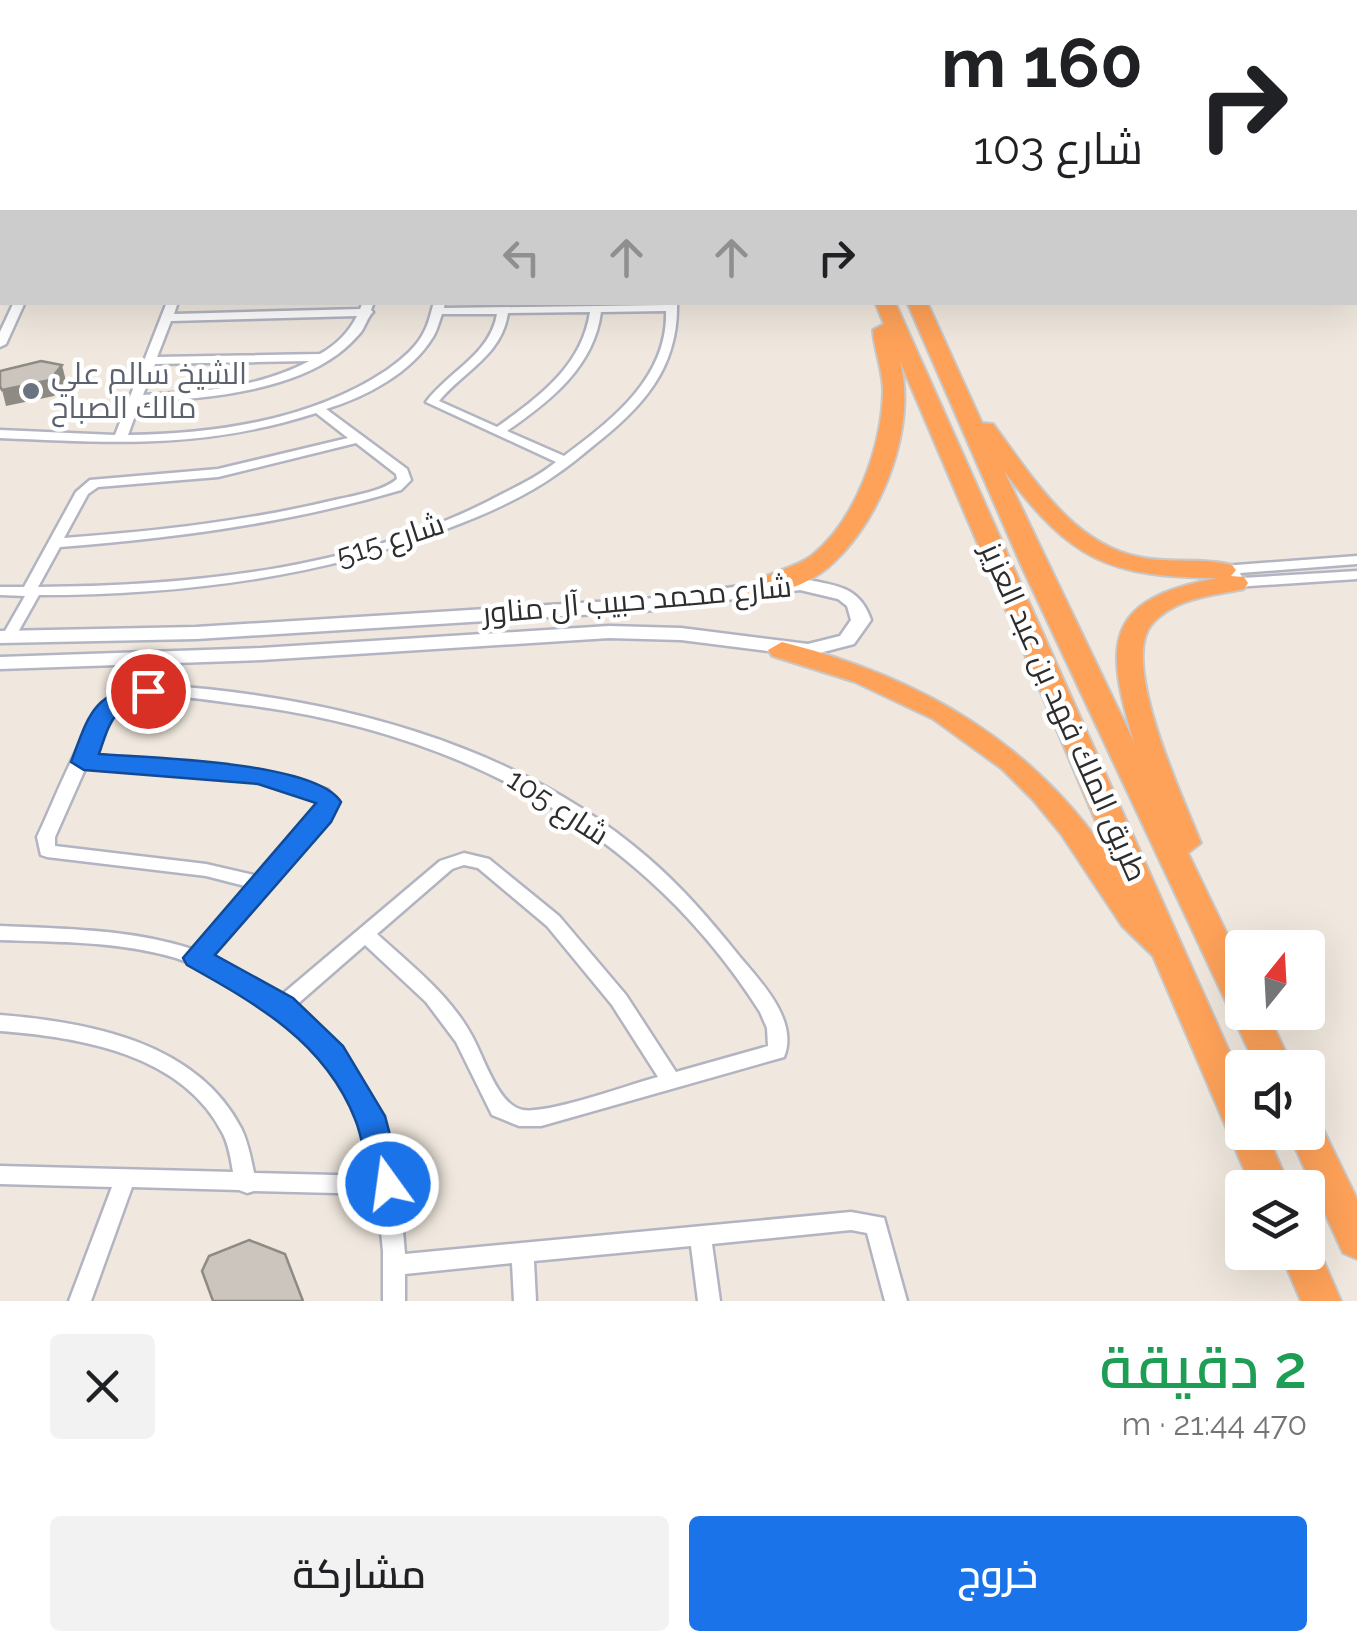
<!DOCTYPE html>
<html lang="ar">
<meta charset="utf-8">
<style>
:root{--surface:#fff;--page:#f2f2f2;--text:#202124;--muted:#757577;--accent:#1a73e8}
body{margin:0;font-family:Raleway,Cairo,sans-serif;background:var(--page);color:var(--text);direction:rtl;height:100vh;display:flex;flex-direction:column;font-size:38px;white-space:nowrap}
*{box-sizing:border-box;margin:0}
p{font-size:32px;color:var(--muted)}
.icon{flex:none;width:55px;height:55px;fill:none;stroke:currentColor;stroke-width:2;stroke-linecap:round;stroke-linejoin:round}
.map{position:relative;height:1301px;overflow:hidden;direction:ltr}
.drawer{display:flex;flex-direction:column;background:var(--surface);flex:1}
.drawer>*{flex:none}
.hud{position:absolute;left:0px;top:0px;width:1358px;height:305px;box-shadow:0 10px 40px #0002;direction:rtl;background:#fff;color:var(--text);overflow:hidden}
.needle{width:65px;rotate:18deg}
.tools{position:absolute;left:1225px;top:930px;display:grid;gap:20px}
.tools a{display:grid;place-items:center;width:100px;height:100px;border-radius:10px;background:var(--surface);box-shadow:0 10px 40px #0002;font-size:50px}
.pin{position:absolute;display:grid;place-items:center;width:85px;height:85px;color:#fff;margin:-42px;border:5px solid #fff;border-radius:50%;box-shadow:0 2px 10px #0007}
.me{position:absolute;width:110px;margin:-55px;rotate:346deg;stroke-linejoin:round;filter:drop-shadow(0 0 8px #0008)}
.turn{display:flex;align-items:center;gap:35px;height:210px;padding:0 50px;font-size:45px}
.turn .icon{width:130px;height:130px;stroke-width:2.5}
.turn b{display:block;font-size:70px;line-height:85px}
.lanes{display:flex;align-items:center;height:95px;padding:0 50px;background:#0003;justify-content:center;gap:50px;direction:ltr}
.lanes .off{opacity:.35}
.round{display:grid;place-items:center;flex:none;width:105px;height:105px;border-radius:10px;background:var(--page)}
.overview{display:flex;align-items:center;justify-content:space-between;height:170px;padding:0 50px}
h1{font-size:60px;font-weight:600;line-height:75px;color:#1e9e55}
.primary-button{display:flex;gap:20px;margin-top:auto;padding:20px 50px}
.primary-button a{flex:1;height:115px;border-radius:10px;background:var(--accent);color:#fff;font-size:40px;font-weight:600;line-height:115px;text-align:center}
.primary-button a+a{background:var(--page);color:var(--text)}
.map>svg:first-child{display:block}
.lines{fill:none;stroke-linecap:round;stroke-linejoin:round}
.minor-casing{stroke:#b2b4c2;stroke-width:5}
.tertiary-casing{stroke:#b2b4c2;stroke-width:4}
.secondary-casing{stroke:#b2b4c2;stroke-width:5}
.motorway-casing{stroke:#c8c8c8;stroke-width:4}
.minor{fill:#fff;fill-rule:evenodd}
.tertiary{fill:#fff;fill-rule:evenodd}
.secondary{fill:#fff;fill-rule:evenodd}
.motorway{fill:#ffa259;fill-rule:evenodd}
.shaded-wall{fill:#8e8a84}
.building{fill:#cbc5bd;stroke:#8e8a84;stroke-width:2.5}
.route{fill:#1a73e8;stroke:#114b97;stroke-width:2.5}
.worship-dot{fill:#6b7280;stroke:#fff;stroke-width:4}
.labels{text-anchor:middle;stroke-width:9;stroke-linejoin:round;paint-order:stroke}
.worship-label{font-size:30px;fill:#5b616d;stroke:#fff;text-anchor:start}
.street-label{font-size:30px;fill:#2d2d2d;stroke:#fff}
</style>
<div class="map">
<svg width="1357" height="1301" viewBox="0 0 1357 1301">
<rect width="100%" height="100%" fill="#f0e8de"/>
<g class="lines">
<!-- minor casing -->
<g class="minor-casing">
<g id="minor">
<polygon points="251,0 259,0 258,2 250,2"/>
<polygon points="315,0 323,0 322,2 314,2"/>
<rect x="468" y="0" width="8" height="2"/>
<rect x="1355" y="61" width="2" height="6"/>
<polygon points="0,75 2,76 2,80 0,81"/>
<rect x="0" y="95" width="2" height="6"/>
<polygon points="1355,100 1357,101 1357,107 1355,106"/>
<rect x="0" y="136" width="2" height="6"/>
<rect x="0" y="210" width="2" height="6"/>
<rect x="0" y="244" width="2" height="7"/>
<rect x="0" y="281" width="2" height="6"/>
<polygon points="14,302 25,302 6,344 0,347 0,332"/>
<path d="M167,302H178L174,314L360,309L363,302H374L371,310L373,312C367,318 366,325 361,332C355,339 346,348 338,354C287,392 202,399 140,402L128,435C216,434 312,420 387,370C401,360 417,347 424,332C429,323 431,312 434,302H445L444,308L666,305L665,302H677C679,368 642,408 593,446C581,456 570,465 557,474C525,497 486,514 449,528C319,578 178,595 39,595L13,641H3L1,638L25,596L0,595V587H24L76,492L90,480L218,469L348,438L316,413C204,449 114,443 0,438V430L115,435ZM666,311C668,378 612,420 564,456L507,431C550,401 594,367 601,312ZM590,312C582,366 539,397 497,427L439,401C464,371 502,355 508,313ZM442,314H497C490,355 449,371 426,402L556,462C540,475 522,484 504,493C364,569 194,586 38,587L60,547C176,538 289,523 401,490L411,480L407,469L326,409C366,397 411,373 433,337C437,331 439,322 442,314ZM357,316C349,332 336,345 320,354L157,357L171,321ZM309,361C260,388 198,392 143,395L155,364ZM356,443L396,474L397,479C383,491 357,495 339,499C249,521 157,531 64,538L88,494L98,487L218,477Z"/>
<polygon points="1357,556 1357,564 1240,573 1242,578 1357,571 1357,579 1235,587 1228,583 1229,574 1218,573 1216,570 1223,566"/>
<path d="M160,685C332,697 514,742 647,857C682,887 711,921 740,957C761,982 799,1021 784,1057L541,1126H519L492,1115L456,1042L426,1002L365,945L294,1007C305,1017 318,1027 328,1039C381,1099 400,1176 405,1254L851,1212L884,1218L907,1301H885L867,1233L851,1230L712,1244L720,1301H698L691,1246L534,1261L536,1301H514L512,1263L405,1274V1301H383V1251L377,1194L254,1191L247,1193L239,1190L132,1187L91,1301H69L112,1187L0,1184V1166L233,1172C231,1160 229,1146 223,1134C183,1054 80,1037 0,1031V1015C88,1022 197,1042 241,1128C248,1142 251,1158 254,1173L374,1176C358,1092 313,1039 244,993C223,979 201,966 176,958C119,941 58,942 0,940V926C65,929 130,929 192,949L249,887L206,876L47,857L41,855L37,837C53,804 87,713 115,695C128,686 145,686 160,685ZM148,695C181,695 214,701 247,705C458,732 644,829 760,1012L767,1028L768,1046L676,1072L626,995L559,916L489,859L464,853L440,861L279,997L209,955L328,820L337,802L328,790L259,770L91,756C104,729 114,699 148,695ZM86,767L259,782L316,798L320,803L315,813L258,876L206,864L55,846V837ZM464,865L478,868L547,926L612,1005L658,1077C628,1085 549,1114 523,1110C498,1106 484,1057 472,1036C450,995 411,965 377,934L452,869Z"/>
</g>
</g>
<!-- tertiary casing -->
<g class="tertiary-casing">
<rect id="tertiary" x="0" y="169" width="2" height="6"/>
</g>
<!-- secondary casing -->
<g class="secondary-casing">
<path id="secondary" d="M800,578C833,586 859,584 871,620L854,644L808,656L681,640L609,638L261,660L0,669V657L261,648L609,626L681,628L808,644L840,636L851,620L847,606L838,599L800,590L645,611L196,639L0,643V631L196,627L645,599Z"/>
</g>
<!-- motorway casing -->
<g class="motorway-casing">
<g id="motorway">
<polygon points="799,0 813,0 814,2 800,2"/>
<path d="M875,302H895L1242,1080V1132H1266L1290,1188H1252L1153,956L1122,926L1061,834L1033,800L1002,769L933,719L855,682L772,656L768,650L782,642C920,677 1035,742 1114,864L900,361C917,426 883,516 834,562C814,582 784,592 757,599L744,591C757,574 792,570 811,556C856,521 882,446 883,391C883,370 874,350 873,330L884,324Z"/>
<path d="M907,302H927L982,423L993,424C1032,476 1071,543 1139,557C1170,564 1202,557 1232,565L1236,570L1231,576L1244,577L1248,583L1244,589C1212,596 1176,597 1152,624C1119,662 1184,800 1201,843L1188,853L1242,965V1012H1267L1293,1068H1257L1022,567ZM1004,471C1071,560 1107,577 1218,578C1103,599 1104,643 1134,742Z"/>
<polygon points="1308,1117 1319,1121 1357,1199 1357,1259 1343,1253 1288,1132 1308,1132"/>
<polygon points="1308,1237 1314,1239 1341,1301 1301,1301 1280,1252 1308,1252"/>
</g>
</g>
<!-- minor -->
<use href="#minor" class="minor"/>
<!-- tertiary -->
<use href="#tertiary" class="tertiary"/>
<!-- secondary -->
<use href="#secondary" class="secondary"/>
<!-- motorway -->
<use href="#motorway" class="motorway"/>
</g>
<!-- shaded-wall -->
<polygon class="shaded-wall" points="62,365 66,381 54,396 6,406 2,390"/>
<!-- building -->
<g class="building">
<polygon points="41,361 62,365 50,380 2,390 0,386 0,371"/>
<polygon points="249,1240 285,1254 303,1301 213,1301 202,1271 209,1256"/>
</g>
<!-- route -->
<path class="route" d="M148,684L159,691L156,696C114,707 112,715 99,754C148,758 316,761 341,802L331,822L215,955L293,998L343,1046L385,1116L403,1184L399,1194L388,1198L376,1194C365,1171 365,1143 355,1119C325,1042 255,1003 187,965L183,958L316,803L258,784L84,770L71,762C89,714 93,692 148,684Z"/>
<!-- markers -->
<circle class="worship-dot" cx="31" cy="391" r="10"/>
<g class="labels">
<!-- worship labels -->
<g class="worship-label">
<text x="51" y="384">الشيخ سالم علي<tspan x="51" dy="34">مالك الصباح</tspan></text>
</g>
<!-- street labels -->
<g class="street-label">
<text transform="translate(390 540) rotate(-18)" y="10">شارع 515</text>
<text transform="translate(637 600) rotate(-5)" y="10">شارع محمد حبيب آل مناور</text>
<text transform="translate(1064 712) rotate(66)" y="10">طريق الملك فهد بن عبد العزيز</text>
<text transform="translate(558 807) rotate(33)" y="10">شارع 105</text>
</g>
</g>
</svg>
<div class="tools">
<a><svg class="needle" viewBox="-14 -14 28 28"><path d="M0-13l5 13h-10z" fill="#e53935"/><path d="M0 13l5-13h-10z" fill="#757577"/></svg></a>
<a><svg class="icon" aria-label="sound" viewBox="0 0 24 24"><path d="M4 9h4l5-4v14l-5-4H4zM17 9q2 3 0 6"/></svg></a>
<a><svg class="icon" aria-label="layers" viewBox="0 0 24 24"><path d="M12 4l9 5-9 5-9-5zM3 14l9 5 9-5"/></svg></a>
</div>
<div class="pin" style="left:148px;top:691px;background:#d93025"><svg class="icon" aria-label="arrive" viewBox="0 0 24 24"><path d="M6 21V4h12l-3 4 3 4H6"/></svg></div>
<svg class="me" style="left:388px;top:1184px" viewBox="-20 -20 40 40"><circle r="17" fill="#1a73e8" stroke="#fff" stroke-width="3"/><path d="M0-11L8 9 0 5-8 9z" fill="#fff"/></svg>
<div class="hud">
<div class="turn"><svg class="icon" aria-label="right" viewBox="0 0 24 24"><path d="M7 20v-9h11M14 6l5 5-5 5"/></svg><div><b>160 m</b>شارع 103</div></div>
<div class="lanes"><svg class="icon off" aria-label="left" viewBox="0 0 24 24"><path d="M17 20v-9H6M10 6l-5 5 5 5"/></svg><svg class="icon off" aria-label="ahead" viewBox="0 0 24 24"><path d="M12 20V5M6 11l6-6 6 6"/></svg><svg class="icon off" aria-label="ahead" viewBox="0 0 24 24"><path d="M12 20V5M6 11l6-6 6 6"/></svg><svg class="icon" aria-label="right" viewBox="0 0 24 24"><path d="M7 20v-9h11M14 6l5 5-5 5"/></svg></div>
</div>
</div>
<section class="drawer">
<div class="overview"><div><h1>2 دقيقة</h1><p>470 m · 21:44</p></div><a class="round"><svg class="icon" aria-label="close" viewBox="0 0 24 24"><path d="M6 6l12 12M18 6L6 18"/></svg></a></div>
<div class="primary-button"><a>خروج</a><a>مشاركة</a></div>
</section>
